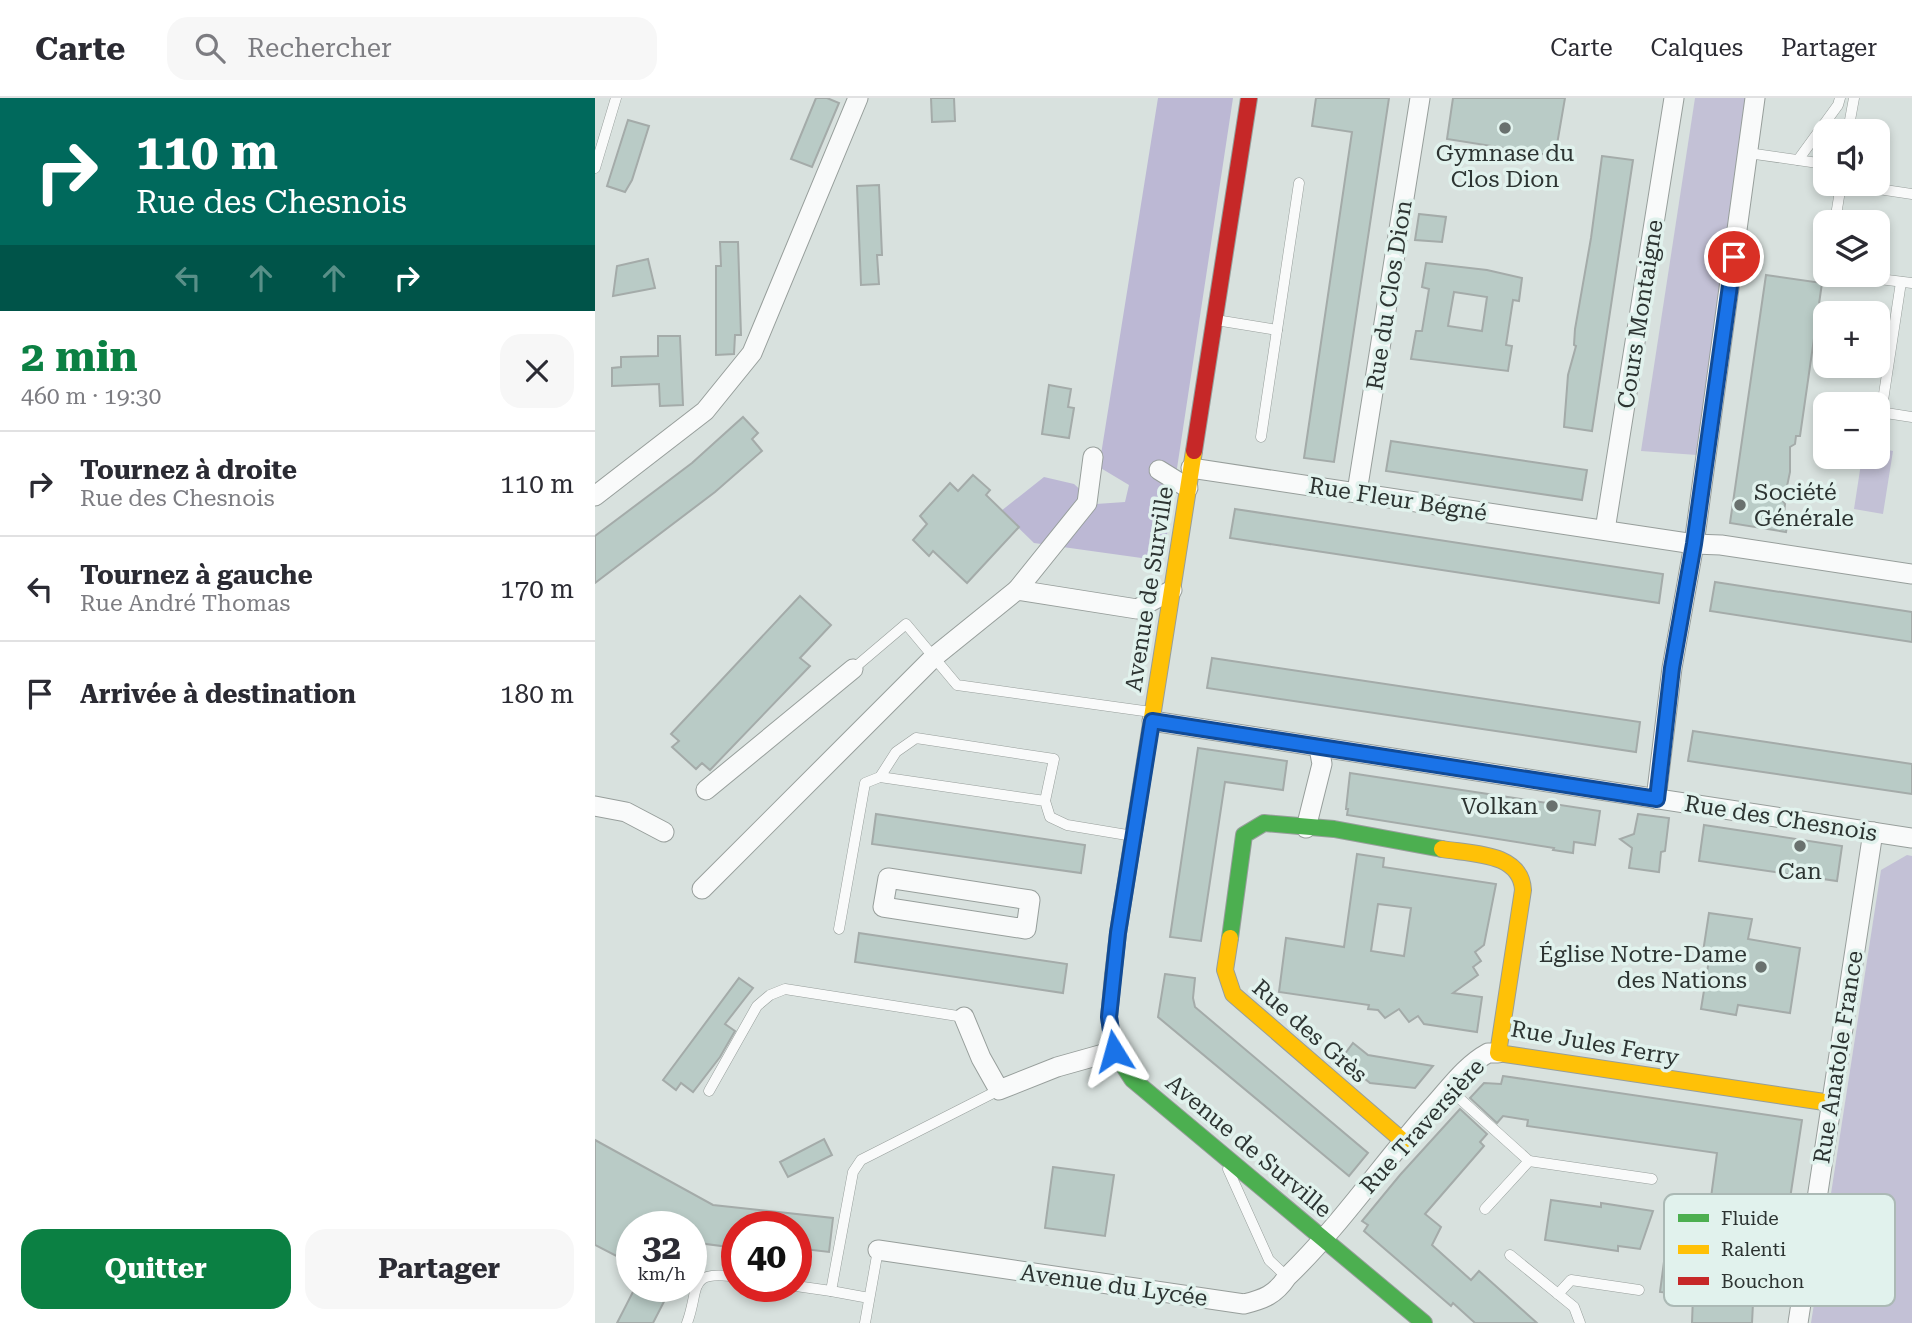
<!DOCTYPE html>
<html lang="fr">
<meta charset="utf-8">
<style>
:root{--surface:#fff;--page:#f7f7f7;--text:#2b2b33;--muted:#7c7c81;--line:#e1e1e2;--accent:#0b8043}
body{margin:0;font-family:"Roboto Serif",serif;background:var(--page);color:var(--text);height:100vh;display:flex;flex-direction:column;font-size:26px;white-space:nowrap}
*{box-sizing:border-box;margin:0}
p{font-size:23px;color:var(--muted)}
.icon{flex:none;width:38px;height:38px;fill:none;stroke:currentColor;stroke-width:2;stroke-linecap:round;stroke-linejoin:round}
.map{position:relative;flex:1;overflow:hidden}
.sheet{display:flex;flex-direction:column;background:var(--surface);width:595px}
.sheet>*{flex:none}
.guide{background:#00695c;color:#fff;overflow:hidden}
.buttons{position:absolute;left:1218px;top:21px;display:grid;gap:14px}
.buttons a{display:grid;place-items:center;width:77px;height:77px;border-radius:14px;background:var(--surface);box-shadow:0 4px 10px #0003;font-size:35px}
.speed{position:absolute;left:21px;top:1113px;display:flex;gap:14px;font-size:35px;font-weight:700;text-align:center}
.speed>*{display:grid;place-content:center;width:91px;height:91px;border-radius:50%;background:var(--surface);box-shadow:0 4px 10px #0003;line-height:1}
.speed small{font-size:18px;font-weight:400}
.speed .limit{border:10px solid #d22;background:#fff;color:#111}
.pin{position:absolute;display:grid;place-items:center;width:60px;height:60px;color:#fff;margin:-30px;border:4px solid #fff;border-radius:50%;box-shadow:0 2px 7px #0007}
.me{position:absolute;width:77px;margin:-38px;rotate:352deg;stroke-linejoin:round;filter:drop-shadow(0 0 5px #0008)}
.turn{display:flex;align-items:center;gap:24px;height:147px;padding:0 21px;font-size:32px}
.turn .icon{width:91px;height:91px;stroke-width:2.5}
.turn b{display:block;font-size:49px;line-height:60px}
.lanes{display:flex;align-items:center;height:66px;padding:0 21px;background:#0003;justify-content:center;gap:35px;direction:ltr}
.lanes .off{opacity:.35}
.round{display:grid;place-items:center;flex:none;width:74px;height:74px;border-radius:21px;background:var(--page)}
.headline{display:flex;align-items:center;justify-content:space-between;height:119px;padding:0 21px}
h1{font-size:42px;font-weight:700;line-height:52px;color:var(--accent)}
.action{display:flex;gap:14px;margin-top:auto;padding:14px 21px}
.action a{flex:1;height:80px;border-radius:21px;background:var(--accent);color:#fff;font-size:28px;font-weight:700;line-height:80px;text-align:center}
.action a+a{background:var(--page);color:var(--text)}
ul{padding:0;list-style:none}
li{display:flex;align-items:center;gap:21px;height:105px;padding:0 21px;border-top:2px solid var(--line)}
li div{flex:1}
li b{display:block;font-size:26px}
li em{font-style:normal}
header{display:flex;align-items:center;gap:42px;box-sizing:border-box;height:98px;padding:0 35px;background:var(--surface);border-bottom:2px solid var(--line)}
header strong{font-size:33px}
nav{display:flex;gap:38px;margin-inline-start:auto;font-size:24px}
.search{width:490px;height:63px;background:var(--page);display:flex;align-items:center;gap:18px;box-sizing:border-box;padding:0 24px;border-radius:21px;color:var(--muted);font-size:26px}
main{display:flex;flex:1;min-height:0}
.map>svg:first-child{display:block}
.green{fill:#c3c1d6}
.forest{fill:#bcb8d4}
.building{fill:#b9cbc6;stroke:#a4aba9;stroke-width:2;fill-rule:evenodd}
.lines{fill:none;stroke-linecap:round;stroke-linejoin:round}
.lane-casing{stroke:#979e9b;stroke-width:11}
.street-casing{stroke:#979e9b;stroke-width:21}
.fast-casing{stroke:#979e9b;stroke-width:18}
.slow-casing{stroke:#979e9b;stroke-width:18}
.jam-casing{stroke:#979e9b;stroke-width:18}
.lane{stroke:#f9fafa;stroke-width:10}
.street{stroke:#f9fafa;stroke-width:19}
.fast{stroke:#4caf50;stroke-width:16}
.slow{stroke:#ffc107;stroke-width:16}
.jam{stroke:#c62828;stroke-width:16}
.route-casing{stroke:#114b97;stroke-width:18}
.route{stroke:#1a73e8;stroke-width:12}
.poi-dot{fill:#69716e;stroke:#e1f2ed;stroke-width:2.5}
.labels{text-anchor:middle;stroke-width:7;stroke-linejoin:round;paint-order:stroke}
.poi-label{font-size:23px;fill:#2d3432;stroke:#e1f2ed}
.street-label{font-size:23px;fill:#2d3432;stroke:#e1f2ed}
.key{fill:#e1f2ed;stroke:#abb9b5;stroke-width:2}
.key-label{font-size:19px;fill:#2d3432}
</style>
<header>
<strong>Carte</strong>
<div class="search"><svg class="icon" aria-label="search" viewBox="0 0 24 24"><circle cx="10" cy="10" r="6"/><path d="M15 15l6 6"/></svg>Rechercher</div>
<nav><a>Carte</a><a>Calques</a><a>Partager</a></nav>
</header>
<main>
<section class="sheet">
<div class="guide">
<div class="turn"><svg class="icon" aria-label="right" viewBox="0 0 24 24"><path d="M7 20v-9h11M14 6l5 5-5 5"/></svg><div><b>110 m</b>Rue des Chesnois</div></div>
<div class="lanes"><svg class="icon off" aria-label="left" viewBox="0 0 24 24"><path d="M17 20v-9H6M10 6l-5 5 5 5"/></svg><svg class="icon off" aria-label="ahead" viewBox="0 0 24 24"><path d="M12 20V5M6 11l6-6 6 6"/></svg><svg class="icon off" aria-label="ahead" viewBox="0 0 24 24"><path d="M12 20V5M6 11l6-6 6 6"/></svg><svg class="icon" aria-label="right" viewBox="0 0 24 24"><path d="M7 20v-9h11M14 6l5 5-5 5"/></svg></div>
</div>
<div class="headline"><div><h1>2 min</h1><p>460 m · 19:30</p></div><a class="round"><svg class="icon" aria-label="close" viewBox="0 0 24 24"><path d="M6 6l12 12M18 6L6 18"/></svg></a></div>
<ul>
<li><svg class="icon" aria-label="right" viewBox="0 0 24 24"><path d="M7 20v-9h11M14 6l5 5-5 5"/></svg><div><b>Tournez à droite</b><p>Rue des Chesnois</p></div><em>110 m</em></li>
<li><svg class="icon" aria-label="left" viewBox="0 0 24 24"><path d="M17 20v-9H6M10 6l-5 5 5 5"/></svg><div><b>Tournez à gauche</b><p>Rue André Thomas</p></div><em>170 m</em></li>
<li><svg class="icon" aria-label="arrive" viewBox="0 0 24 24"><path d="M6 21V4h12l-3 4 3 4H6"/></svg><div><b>Arrivée à destination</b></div><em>180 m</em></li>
</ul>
<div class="action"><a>Quitter</a><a>Partager</a></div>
</section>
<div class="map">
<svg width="1317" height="1225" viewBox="0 0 1317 1225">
<rect width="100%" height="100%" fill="#d8e1de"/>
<!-- green -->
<g class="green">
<polygon points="1100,0 1152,0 1102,357 1046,353"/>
<polygon points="1283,350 1298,353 1288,416 1259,411 1267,359 1283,359"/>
<polygon points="1312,757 1317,758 1317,1225 1216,1225 1286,772"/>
</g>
<!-- forest -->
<polygon class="forest" points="563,0 638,0 568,463 439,445 406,413 449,379 479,386 501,406 530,404 534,387 504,369"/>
<!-- building -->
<g class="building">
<polygon points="221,0 232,0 244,5 217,69 196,61"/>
<polygon points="336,0 359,0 360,23 337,24"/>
<polygon points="721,0 794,0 739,364 709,360 757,34 717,28"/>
<polygon points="858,0 970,0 960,58 852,41"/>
<polygon points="33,22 54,28 37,82 30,94 12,88"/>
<polygon points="1007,58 1038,62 997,333 969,329 973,277 981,248 979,247 980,231 996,140"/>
<polygon points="284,87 287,157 282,157 284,186 266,187 262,88"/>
<polygon points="824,116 851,119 847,144 820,142"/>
<polygon points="125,144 143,144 146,237 140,237 139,256 121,257 121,168 126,168"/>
<polygon points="53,161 60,190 18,198 22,168"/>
<path d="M831,165L892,172L927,180L924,203L918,202L911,247L917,248L913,273L816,261L821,233H827L834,191L827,189ZM859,194L892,199L887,233L853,228Z"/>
<polygon points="1171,177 1227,185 1205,338 1201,338 1200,346 1195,349 1195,374 1191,393 1187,402 1190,406 1189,416 1194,416 1191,434 1135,425"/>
<polygon points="63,238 85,238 88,307 65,308 64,286 17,288 17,270 26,269 26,259 63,258"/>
<polygon points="454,287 476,291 473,309 479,310 474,340 447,336"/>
<polygon points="148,319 163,335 157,341 167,353 120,394 0,485 0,438 97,365"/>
<polygon points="796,343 992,372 987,402 791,373"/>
<polygon points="378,377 395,392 391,397 424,429 372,485 338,453 334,458 318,442 332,426 325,418 355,385 363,393"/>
<polygon points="640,411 1068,476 1064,505 635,440"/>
<polygon points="1120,484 1317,514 1317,544 1115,513"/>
<polygon points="205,498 236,527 205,560 215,568 115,672 107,665 101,671 77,649 84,643 76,636"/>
<polygon points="617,560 1045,624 1041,654 612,590"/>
<polygon points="1098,633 1317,666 1317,696 1093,663"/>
<polygon points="603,650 692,663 688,692 630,684 606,843 575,839"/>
<polygon points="755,675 1005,713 1000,747 979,744 978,755 958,752 959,750 752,717 753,711 751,711"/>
<polygon points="281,716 490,747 486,775 277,746"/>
<polygon points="1043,716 1074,720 1070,753 1066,754 1064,774 1034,770 1037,750 1025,741 1039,736"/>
<polygon points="1109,727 1247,748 1242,783 1104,763"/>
<path d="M762,756L789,760L788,769L901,786L889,847L880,854L886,863L878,869L883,877L858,895L887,899L882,934L829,926L823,918L814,924L804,911L790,920L783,912L773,911L774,907L684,894L691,840L749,849ZM783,806L816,810L809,858L776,853Z"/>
<polygon points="1114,815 1157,821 1153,841 1205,850 1195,915 1143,907 1141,917 1106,911 1115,856 1108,854"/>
<polygon points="264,835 472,866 468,895 260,864"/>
<polygon points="570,876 600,880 598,900 600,909 773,1055 754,1078 563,919"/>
<polygon points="144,880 158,890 130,926 140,933 125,959 98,994 86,985 81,992 68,982"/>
<polygon points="758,945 773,957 838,968 820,990 775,985 746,961"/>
<polygon points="908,978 1207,1022 1191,1127 1178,1126 1171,1141 1159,1185 1157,1225 1097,1225 1098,1198 1065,1194 1070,1156 1103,1160 1112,1129 1122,1055 932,1028 933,1022 908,1018 902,1025 875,1000 889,985 906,986"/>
<polygon points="865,1011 892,1036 885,1044 889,1048 830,1116 846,1129 837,1147 876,1182 884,1173 942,1225 880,1225 858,1205 856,1208 769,1133 773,1127 767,1123 805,1077"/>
<polygon points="229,1041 237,1057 193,1079 185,1064"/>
<polygon points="0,1042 118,1107 238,1120 234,1154 201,1150 201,1129 142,1129 142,1150 96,1144 96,1129 37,1129 37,1166 0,1147"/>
<polygon points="458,1069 519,1077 510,1138 450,1130"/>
<polygon points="956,1102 1006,1109 1006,1105 1058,1113 1045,1151 1023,1148 1023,1153 950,1142"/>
<polygon points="41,1188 77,1188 58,1225 22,1225"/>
</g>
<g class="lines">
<!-- lane casing -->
<g class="lane-casing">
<g id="lane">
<polyline points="1253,33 1259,0"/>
<polyline points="1153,55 1230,66"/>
<polyline points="1203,62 1243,7 1245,0"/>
<polyline points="0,70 21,0"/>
<polyline points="1250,86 1317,96"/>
<polyline points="1240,124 1246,86"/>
<polyline points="1252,177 1317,185"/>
<polyline points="1306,184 1287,309 1291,315 1317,319"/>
<polyline points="621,222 682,232"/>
<polyline points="666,339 704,85"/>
<polyline points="258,571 311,526 362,587 556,614"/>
<polyline points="285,679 301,654 321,640 459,661 450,703"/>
<polyline points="244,831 270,685 285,679 450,703 455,719 472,727 538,738"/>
<polyline points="854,991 934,1063"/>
<polyline points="114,993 162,908 175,897 190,891 369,919"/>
<polyline points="633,1071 674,1162 692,1179"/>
<polyline points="890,1111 934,1063 1057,1081"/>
<polyline points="915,1157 979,1209 985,1225"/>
<polyline points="201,1188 236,1193"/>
<polyline points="963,1196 976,1182 1044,1192"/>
<polyline points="274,1200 236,1193 258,1074 266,1062 404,992"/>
<path d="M92,1225C105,1191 91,1171 142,1179"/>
<polyline points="270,1225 283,1152"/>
</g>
</g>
<!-- street casing -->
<g class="street-casing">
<g id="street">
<polyline points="596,370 1099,446 1126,447 1317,476"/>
<polyline points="564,372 593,390"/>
<polyline points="762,394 825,0"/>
<polyline points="0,398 110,313 157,255 263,0"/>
<polyline points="1010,432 1079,0"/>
<polyline points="422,492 492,405 498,359"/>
<polyline points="557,623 1317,740"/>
<polyline points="111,692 258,571"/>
<polyline points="1061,701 1077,570 1099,446 1160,0"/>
<polyline points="0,708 31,714 69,734"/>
<polyline points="711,730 727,666 724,650"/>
<polygon points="293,780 435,802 431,831 288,809"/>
<polyline points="107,791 339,559 422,492 542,511 577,492"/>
<polyline points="369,919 386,960 404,992 462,969 519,953"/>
<path d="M283,1152L649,1206C669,1201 680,1197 692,1179C746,1127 789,1063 839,1007C856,988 871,967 893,955H903"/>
<polyline points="1203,1225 1278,734"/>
</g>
</g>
<!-- fast casing -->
<g class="fast-casing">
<g id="fast">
<polyline points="635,840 649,737 669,725 739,731 847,751"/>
<polyline points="518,878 514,919 519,953 537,981 829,1225"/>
</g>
</g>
<!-- slow casing -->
<g class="slow-casing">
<g id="slow">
<path d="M847,751C876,756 926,754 928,792L903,955L1236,1005"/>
<polyline points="635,840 630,872 638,896 808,1043"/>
<polyline points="518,878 523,835 599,353"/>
</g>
</g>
<!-- jam casing -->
<g class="jam-casing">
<polyline id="jam" points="599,353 654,0"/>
</g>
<!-- lane -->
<use href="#lane" class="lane"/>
<!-- street -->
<use href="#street" class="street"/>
<!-- fast -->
<use href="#fast" class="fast"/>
<!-- slow -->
<use href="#slow" class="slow"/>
<!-- jam -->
<use href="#jam" class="jam"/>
</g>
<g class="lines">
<!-- route casing -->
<g class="route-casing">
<polyline id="route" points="519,953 514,919 523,835 557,623 1062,701 1077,570 1099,446 1139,159"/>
</g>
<!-- route -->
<use href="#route" class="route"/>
</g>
<!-- markers -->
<g class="poi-dot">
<circle cx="910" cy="30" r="7"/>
<circle cx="1145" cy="407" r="7"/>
<circle cx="957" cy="708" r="7"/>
<circle cx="1205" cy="748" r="7"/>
<circle cx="1166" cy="869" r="7"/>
</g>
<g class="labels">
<!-- poi labels -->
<g class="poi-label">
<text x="910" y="63">Gymnase du<tspan x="910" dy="26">Clos Dion</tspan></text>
<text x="1159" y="402" text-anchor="start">Société<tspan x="1159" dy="26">Générale</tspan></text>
<text x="943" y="716" text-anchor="end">Volkan</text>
<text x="1205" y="781">Can</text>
<text x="1152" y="864" text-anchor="end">Église Notre-Dame<tspan x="1152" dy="26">des Nations</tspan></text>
</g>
<!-- street labels -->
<g class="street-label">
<text transform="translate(794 197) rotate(-81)" y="8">Rue du Clos Dion</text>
<text transform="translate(1045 216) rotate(-81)" y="8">Cours Montaigne</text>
<text transform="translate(803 401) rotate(9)" y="8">Rue Fleur Bégné</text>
<text transform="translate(554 491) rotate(-81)" y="8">Avenue de Surville</text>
<text transform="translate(1186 720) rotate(9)" y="8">Rue des Chesnois</text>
<text transform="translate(715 933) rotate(41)" y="8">Rue des Grès</text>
<text transform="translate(1000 945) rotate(10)" y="8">Rue Jules Ferry</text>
<text transform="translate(1243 959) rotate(-81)" y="8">Rue Anatole France</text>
<text transform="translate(827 1028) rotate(-48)" y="8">Rue Traversière</text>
<text transform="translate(654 1048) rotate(40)" y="8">Avenue de Surville</text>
<text transform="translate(519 1187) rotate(8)" y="8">Avenue du Lycée</text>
</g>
</g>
<!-- legend -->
<rect x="1069" y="1096" width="231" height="112" rx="10" class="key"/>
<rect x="1083" y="1116" width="31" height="8" fill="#4caf50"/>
<rect x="1083" y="1147" width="31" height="9" fill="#ffc107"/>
<rect x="1083" y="1179" width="31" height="8" fill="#c62828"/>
<g class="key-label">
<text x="1126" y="1127">Fluide</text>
<text x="1126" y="1158">Ralenti</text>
<text x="1126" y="1190">Bouchon</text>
</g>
</svg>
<div class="buttons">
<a><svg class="icon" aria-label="sound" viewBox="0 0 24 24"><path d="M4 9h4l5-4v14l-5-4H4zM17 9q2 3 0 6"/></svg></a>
<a><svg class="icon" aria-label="layers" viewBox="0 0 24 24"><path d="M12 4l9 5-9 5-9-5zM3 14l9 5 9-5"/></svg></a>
<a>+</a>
<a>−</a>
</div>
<div class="speed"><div>32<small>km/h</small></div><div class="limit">40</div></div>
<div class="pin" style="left:1139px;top:159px;background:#d93025"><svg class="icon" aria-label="arrive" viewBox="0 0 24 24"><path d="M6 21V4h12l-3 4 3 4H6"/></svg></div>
<svg class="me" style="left:519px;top:953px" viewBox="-20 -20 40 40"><path d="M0-17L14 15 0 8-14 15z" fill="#1a73e8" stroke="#fff" stroke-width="4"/></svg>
</div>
</main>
